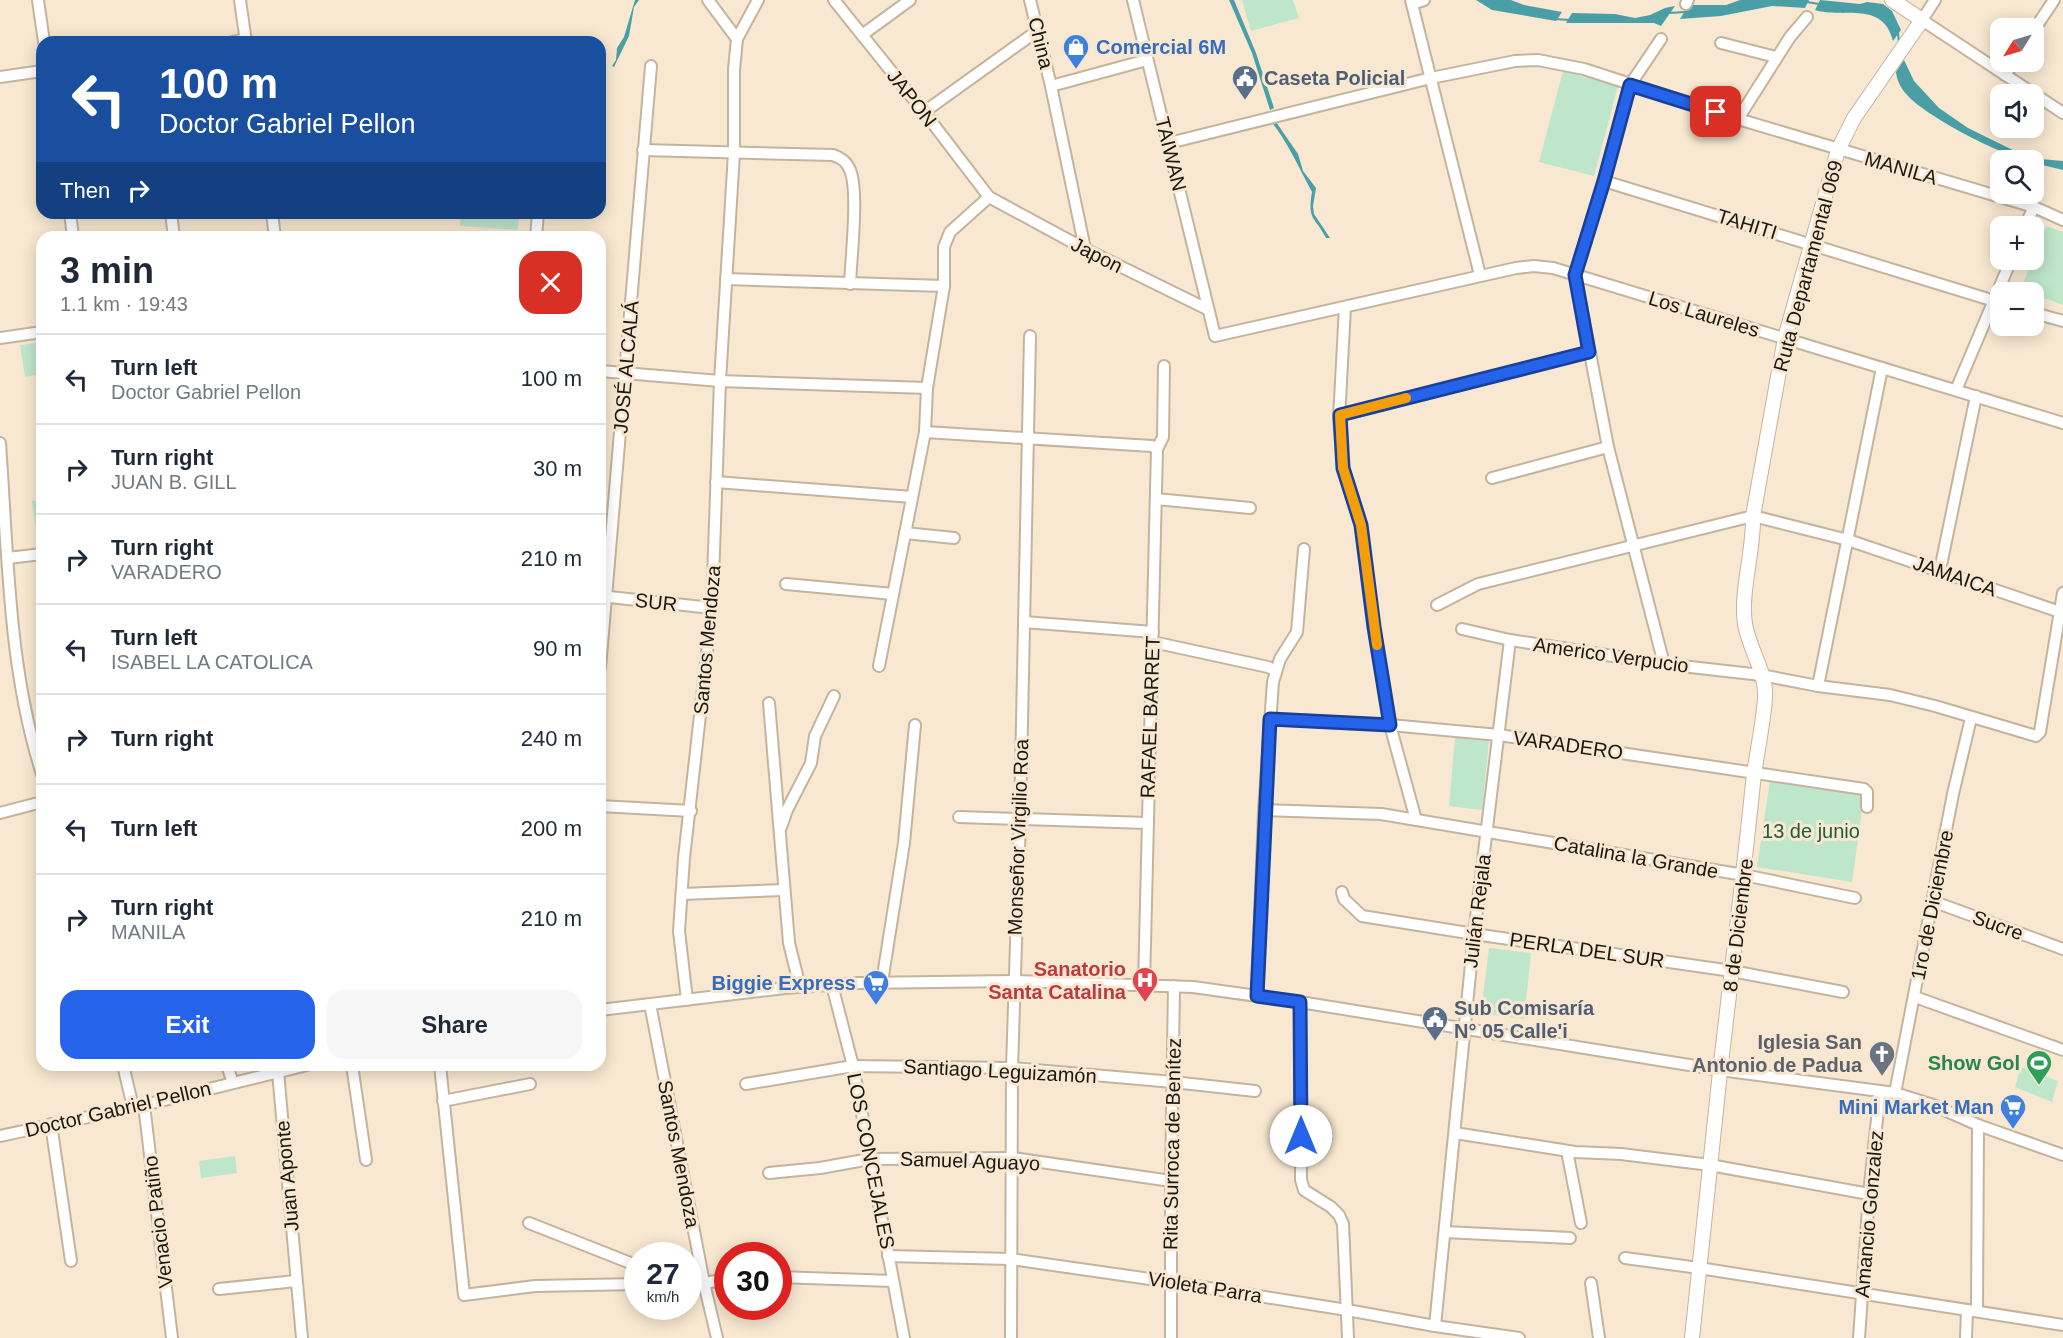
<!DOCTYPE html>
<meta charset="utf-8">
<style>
:root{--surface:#fff;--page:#f6f6f7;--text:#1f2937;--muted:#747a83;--line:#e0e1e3;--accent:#2563eb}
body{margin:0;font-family:Arial,sans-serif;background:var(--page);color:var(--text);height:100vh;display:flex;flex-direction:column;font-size:22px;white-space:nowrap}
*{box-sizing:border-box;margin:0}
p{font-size:20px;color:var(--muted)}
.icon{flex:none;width:33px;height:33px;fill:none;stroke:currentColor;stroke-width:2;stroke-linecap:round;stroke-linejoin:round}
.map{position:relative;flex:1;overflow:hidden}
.side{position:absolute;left:36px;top:231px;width:570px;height:840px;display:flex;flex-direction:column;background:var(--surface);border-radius:18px;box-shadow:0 3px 15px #0003}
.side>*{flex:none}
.top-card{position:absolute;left:36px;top:36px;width:570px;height:183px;border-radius:18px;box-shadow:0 3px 15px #0003;background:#1a4fa0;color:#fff;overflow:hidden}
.needle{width:39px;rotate:233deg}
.tools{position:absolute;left:1990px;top:18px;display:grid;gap:12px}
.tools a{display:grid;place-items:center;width:54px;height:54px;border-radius:12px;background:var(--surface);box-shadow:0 3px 15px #0003;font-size:30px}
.speed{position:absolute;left:624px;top:1242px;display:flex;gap:12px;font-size:30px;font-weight:700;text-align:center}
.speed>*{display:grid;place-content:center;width:78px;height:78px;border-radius:50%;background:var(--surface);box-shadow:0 3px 15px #0003;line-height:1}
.speed small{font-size:15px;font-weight:400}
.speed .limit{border:9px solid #d22;background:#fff;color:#111}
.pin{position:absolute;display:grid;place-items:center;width:51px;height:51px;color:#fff;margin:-26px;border-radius:12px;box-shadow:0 3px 9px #0006}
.me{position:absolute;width:66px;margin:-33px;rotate:0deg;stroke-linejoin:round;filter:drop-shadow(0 0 4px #0008)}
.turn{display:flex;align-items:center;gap:21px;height:126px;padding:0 24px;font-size:27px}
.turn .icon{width:78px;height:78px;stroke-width:2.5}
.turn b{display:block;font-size:42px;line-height:51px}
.then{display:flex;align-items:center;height:57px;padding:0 24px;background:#0003;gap:12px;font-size:22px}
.round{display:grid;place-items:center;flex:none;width:63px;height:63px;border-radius:18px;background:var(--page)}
.headline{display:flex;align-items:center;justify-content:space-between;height:102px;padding:0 24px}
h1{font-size:36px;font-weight:800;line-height:45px}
.cta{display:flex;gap:12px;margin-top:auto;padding:12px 24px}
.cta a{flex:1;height:69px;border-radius:18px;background:var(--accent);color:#fff;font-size:24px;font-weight:800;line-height:69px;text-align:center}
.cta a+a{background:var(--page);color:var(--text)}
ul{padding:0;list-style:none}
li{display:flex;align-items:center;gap:18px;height:90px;padding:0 24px;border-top:2px solid var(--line)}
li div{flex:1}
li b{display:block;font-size:22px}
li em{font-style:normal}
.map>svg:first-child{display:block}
.green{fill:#bee6ca}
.water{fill:#499fa5}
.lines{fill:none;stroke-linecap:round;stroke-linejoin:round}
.stream{stroke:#499fa5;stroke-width:2}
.minor-casing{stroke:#c3b49e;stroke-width:14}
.major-casing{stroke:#c3b49e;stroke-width:16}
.minor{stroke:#fff;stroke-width:10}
.major{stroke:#fff;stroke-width:14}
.route-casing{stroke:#184099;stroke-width:15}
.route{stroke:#2563eb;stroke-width:10}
.slow{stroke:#f59e0b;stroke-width:10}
.labels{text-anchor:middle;stroke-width:6;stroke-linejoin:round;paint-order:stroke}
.street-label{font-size:20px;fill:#1c170f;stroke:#f8e8d1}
.shop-label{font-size:20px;font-weight:bold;fill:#366cbe;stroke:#f8e8d1;text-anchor:end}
.service-label{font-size:20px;font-weight:bold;fill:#4e5e75;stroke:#f8e8d1;text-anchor:start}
.park-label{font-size:20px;fill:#1d5d38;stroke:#f8e8d1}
.health-label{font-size:20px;font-weight:bold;fill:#be3a42;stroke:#f8e8d1;text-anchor:end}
.worship-label{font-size:20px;font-weight:bold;fill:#5b616d;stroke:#f8e8d1;text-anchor:end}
.leisure-label{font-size:20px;font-weight:bold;fill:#27864d;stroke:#f8e8d1;text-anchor:end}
</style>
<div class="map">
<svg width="2063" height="1338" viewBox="0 0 2063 1338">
<rect width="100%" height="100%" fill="#f8e8d1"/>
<!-- green -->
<g class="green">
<polygon points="1242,0 1293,0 1299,18 1251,31"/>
<polygon points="1563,71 1618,86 1594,176 1539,162"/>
<polygon points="461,213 519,213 518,230 460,226"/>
<polygon points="2046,226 2063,232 2063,305 2021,289 2032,260 2034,260"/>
<polygon points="36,343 41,374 25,377 20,345"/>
<polygon points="42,500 42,535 37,536 32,501"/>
<polygon points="1455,738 1489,741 1482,810 1449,806"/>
<polygon points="1770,781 1864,795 1852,882 1757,867"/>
<polygon points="1489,948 1531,953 1524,1019 1481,1013"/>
<polygon points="2021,1067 2058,1081 2052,1102 2015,1087"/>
<polygon points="235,1156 237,1173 201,1178 199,1161"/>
</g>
<!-- water -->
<g class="water">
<polygon points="635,0 639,0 634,7 629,36 614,67 612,66 616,60 617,48 624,37"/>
<polygon points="1229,0 1234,0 1256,53 1274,108 1270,110 1252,53"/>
<polygon points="1476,0 1511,0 1524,5 1562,12 1556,21 1492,10"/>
<polygon points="1740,0 1809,0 1805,8 1772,6 1721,16 1680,19 1689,5 1726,5"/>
<path d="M1820,0L1860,4L1867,2L1883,4L1892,11L1901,30L1893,41C1883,0 1844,19 1815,10Z"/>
<polygon points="1675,6 1661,26 1654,23 1566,23 1572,13 1615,14 1635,18 1650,15 1665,8"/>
<path d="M1904,60L1914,81L1939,108L1968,128L2029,158L2063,161V170L2034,163V160C2007,160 1928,117 1909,97C1902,90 1897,82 1896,72Z"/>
<path d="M1274,119L1298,154L1303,171L1316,188L1313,206L1314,214L1330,238H1326C1315,216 1307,221 1312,192C1299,168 1288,143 1271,121Z"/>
</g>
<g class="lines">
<!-- stream -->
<g class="stream">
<polyline points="1807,2 1819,4"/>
<polyline points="1668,13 1686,12"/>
<polyline points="1555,19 1570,20"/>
<polyline points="1898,32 1899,45"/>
</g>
<!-- minor casing -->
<g class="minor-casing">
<g id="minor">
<polyline points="38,0 44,42"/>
<polyline points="240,0 246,42"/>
<polyline points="708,0 737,39"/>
<polyline points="834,0 924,112 989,197 1085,249 1207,309"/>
<polyline points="1030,0 1051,86 1085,249"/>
<polyline points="1133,0 1215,336 1516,268 1534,266 1553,268 2063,423"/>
<polyline points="1411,0 1480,275"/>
<polyline points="1935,0 1922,20 2063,113"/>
<polyline points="1412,4 1424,0"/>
<polyline points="1686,4 1688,0"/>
<polyline points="2034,30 2054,0"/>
<polyline points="862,35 910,0"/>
<polyline points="1661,39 1630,85 1604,181 1575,275 1608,447 1664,664"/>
<polyline points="232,42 242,40 245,42"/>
<polyline points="1721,43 1776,57"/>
<polyline points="2005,75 2014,62"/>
<polyline points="0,77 42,71"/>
<polyline points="1051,86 1147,60"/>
<polyline points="924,112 1037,31"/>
<polyline points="1738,119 1790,37 1807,17"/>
<polyline points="1169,143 1431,78 1515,61 1538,60 1584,69 1738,119 2034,207 2063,220"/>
<path d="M643,150L833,155C842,158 847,162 850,170C859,191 851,258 850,284"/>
<polyline points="1604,181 2001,303"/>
<polyline points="70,213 73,237"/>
<polyline points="171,213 174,237"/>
<polyline points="272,213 275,237"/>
<polyline points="2025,226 2034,207"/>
<polyline points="536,237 538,213"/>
<polyline points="726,279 944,286"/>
<polyline points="1345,307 1339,419 1343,468 1361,525 1374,627 1390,725 1416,820"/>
<polyline points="2034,313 2063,321"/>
<polyline points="0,338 42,332"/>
<polyline points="600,371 720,381 927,388"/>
<polyline points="1956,390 2011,260"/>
<polyline points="1340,415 1589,352"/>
<polyline points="925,432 1152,446 1157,449"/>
<path d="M0,443C8,554 8,668 42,774"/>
<polyline points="1492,478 1608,447"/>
<polyline points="716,482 912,497"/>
<polyline points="1156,499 1250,508"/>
<polyline points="905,533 954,538"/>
<polyline points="8,558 42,554"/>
<polyline points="1940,570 1976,396"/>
<polyline points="786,584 893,594"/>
<polyline points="600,596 712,608"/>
<polyline points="1437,605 1478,584 1753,516 1848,540 2063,613"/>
<polyline points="1024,622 1153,632"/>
<polyline points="1462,629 1510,640 1664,664 1761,675 1818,686 1890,695 1935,706 2036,736 2040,732 2063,593"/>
<polyline points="1153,642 1268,667 1276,671"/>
<polyline points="879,666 925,432 927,388 944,286 944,247 950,232 989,197"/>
<polyline points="600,668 651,66"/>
<polyline points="1818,686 1882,368"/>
<polyline points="769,703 789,943 800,987"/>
<polyline points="1270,719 1390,725 1499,735 1864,789 1867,792 1867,807"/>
<polyline points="600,806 691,811"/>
<polyline points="1264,810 1381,814 1744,875 1855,898"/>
<polyline points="0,813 42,802"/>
<polyline points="959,817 1147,823"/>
<polyline points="781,827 787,810 811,763 815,736 834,696"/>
<polyline points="1342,892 1344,899 1362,916 1474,934 1732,971 1843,992"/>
<polyline points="682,894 784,890"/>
<polyline points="1932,901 2063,949"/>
<polyline points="882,982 904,843 915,725"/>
<polyline points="832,985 853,1066 904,1338"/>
<polyline points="1144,985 1157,449 1163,437 1164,366"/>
<polyline points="1257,996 1264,810 1273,682 1280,659 1297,632 1304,549"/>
<polyline points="1915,997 2063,1050"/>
<polyline points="687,1000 679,931 684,858 712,608 720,381 734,153 734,69 737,39 758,0"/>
<polyline points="1300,1002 1301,1180 1304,1190 1331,1207 1339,1215 1343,1224 1348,1338"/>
<polyline points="650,1004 704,1283 717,1338"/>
<polyline points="600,1010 785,988 859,983 1013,981 1193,987 1300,1002 1720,1070 1895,1093 1933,1105 1978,1125 2063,1155"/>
<polyline points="123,1065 133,1107"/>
<polyline points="227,1065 233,1083"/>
<polyline points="352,1065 366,1160"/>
<polyline points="440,1065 464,1295 535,1286 638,1284"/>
<polyline points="278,1072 302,1338"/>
<polyline points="746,1084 853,1066 1012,1068 1173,1082 1255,1091"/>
<polyline points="1895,1093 1953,794 1971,718"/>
<polyline points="443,1101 530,1084"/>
<polyline points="144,1105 172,1338"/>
<polyline points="51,1124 71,1261"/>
<polyline points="1455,1133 1575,1152 1621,1154 1710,1165 1869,1194"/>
<polyline points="0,1136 144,1105 307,1065"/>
<polyline points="1567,1151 1581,1223"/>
<polyline points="769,1173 820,1168 870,1159 1013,1158 1171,1181"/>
<polyline points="529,1223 638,1266"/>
<polyline points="1445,1232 1570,1238"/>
<polyline points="888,1256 1011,1259 1171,1282 1347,1310 1435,1326 1519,1338"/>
<polyline points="1625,1258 1699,1268 2063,1325"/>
<polyline points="778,1277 893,1281"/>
<polyline points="1591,1283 1599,1338"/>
<polyline points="688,1284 704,1283 728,1279"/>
<polyline points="219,1289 296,1281"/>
<polyline points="1977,1311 1978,1125"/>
<polyline points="1435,1326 1474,934 1510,640"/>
<polyline points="1011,1338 1012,1068 1020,818 1030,336"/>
<polyline points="1171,1338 1171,1181 1174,986"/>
<polyline points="1859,1338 1869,1194 1880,1091"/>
<polyline points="1966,1338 1967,1310"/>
</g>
</g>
<!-- major casing -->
<g class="major-casing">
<path id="major" d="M1692,1338C1701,1249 1710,1160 1720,1072C1731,976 1743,880 1753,783C1756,755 1763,727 1765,698C1767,673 1749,649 1745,624C1740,592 1754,551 1753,516L1785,338L1838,150L1854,118L1922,20L1892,0"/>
</g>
<!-- minor -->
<use href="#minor" class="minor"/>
<!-- major -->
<use href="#major" class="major"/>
</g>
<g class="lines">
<!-- route casing -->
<g class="route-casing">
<polyline id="route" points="1301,1136 1300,1002 1257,996 1270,719 1390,725 1374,627 1361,525 1343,468 1340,415 1589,352 1575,275 1604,181 1630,85 1716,112"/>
</g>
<!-- route -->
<use href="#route" class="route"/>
<!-- slow -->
<polyline class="slow" points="1377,645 1361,525 1343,468 1340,415 1406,398"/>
</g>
<!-- icons -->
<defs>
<g id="shop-pin" transform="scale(1.35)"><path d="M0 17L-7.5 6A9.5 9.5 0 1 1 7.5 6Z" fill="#3f7fe0" stroke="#f8e8d1"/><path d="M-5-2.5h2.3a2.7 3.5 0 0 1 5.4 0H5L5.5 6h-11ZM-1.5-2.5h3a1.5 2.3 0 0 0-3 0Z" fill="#fff"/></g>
<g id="civic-pin" transform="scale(1.35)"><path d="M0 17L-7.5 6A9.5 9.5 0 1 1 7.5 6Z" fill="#5c6f8a" stroke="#f8e8d1"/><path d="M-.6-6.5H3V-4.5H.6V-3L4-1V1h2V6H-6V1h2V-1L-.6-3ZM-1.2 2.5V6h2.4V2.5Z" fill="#fff"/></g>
<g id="hospital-pin" transform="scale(1.35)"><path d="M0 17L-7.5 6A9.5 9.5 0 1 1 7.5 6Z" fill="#e0444e" stroke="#f8e8d1"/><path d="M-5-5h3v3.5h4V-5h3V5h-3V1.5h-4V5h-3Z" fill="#fff"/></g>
<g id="supermarket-pin" transform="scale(1.35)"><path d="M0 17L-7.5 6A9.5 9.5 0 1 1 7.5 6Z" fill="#3f7fe0" stroke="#f8e8d1"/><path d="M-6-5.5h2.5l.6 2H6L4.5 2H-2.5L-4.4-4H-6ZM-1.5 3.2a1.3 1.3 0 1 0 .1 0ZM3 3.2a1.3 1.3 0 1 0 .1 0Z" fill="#fff"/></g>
<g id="church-pin" transform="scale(1.35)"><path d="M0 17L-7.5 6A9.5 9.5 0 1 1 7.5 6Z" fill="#6b7280" stroke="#f8e8d1"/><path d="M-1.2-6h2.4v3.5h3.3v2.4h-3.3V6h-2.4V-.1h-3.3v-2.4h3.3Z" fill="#fff"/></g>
<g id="stadium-pin" transform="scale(1.35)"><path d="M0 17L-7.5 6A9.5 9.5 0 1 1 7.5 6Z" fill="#2e9e5b" stroke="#f8e8d1"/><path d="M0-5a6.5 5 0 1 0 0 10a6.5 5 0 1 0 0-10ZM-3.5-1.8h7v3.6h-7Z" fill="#fff"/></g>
</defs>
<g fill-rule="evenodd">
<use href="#shop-pin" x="1076" y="47"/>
<use href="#civic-pin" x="1245" y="78"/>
<use href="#hospital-pin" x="1145" y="980"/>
<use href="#supermarket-pin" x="876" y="983"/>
<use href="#civic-pin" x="1435" y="1019"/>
<use href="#church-pin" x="1882" y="1054"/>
<use href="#stadium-pin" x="2039" y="1063"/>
<use href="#supermarket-pin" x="2013" y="1107"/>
</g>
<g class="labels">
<!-- street labels -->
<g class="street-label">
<text transform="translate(1041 43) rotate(76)" y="7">China</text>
<text transform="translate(912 98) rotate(52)" y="7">JAPON</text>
<text transform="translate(1171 154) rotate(76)" y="7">TAIWAN</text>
<text transform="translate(1901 168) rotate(16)" y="7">MANILA</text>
<text transform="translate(1747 224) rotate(17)" y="7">TAHITI</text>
<text transform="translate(1097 255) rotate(27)" y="7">Japon</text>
<text transform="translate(1808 266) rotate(-75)" y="7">Ruta Departamental 069</text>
<text transform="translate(1704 314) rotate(17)" y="7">Los Laureles</text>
<text transform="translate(626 367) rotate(-85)" y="7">JOSÉ ALCALÁ</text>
<text transform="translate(1955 576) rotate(19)" y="7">JAMAICA</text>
<text transform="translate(656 602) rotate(6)" y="7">SUR</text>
<text transform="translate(707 640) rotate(-85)" y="7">Santos Mendoza</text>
<text transform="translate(1611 655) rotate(8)" y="7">Americo Verpucio</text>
<text transform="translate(1150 717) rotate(-88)" y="7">RAFAEL BARRET</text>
<text transform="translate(1568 745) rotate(8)" y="7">VARADERO</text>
<text transform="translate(1018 837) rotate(-88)" y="7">Monseñor Virgilio Roa</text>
<text transform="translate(1636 857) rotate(10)" y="7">Catalina la Grande</text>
<text transform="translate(1932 905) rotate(-79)" y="7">1ro de Diciembre</text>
<text transform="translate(1477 911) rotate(-83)" y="7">Julián Rejala</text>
<text transform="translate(1738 925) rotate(-83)" y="7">8 de Diciembre</text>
<text transform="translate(1998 925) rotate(20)" y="7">Sucre</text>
<text transform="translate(1587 950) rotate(8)" y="7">PERLA DEL SUR</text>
<text transform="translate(1000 1071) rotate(3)" y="7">Santiago Leguizamón</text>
<text transform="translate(118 1109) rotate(-13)" y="7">Doctor Gabriel Pellon</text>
<text transform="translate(1172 1144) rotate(-89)" y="7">Rita Surroca de Benítez</text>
<text transform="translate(679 1154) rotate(79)" y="7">Santos Mendoza</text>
<text transform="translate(871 1161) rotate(79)" y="7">LOS CONCEJALES</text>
<text transform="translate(970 1161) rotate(2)" y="7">Samuel Aguayo</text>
<text transform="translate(287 1176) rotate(-95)" y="7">Juan Aponte</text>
<text transform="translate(1869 1214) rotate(-85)" y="7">Amancio Gonzalez</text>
<text transform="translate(158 1222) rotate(-97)" y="7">Venacio Patiño</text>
<text transform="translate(1205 1287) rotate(9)" y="7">Violeta Parra</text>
</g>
<!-- shop labels -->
<g class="shop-label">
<text x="1096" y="54" text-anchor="start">Comercial 6M</text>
<text x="856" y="990">Biggie Express</text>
<text x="1994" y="1114">Mini Market Man</text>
</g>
<!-- service labels -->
<g class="service-label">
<text x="1264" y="85">Caseta Policial</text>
<text x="1454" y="1015">Sub Comisaría<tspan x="1454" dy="23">N° 05 Calle'i</tspan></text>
</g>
<!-- park labels -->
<g class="park-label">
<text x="1811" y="838">13 de junio</text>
</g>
<!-- health labels -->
<g class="health-label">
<text x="1126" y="976">Sanatorio<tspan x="1126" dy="23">Santa Catalina</tspan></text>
</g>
<!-- worship labels -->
<g class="worship-label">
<text x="1862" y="1049">Iglesia San<tspan x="1862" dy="23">Antonio de Padua</tspan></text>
</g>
<!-- leisure labels -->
<g class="leisure-label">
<text x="2020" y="1070">Show Gol</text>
</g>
</g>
</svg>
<div class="tools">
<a><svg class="needle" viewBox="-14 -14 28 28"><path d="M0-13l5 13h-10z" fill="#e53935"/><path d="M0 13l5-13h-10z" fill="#747a83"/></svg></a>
<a><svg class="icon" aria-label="sound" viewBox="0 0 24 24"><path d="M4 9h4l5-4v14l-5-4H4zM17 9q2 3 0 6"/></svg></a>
<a><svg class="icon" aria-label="search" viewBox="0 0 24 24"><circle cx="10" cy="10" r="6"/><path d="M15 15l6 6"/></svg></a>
<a>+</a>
<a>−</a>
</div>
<div class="speed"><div>27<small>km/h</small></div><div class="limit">30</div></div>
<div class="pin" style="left:1716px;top:112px;background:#d93025"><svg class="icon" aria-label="arrive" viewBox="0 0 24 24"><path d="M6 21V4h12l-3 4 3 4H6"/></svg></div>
<svg class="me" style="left:1301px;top:1136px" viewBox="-20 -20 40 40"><circle r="19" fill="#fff"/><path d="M0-13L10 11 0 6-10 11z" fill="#2563eb"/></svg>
<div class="top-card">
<div class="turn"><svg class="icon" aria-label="left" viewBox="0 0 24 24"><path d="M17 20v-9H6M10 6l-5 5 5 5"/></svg><div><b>100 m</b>Doctor Gabriel Pellon</div></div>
<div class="then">Then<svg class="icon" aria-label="right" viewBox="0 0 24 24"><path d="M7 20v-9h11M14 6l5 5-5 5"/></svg></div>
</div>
<section class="side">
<div class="headline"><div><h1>3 min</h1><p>1.1 km · 19:43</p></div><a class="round" style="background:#d93025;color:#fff"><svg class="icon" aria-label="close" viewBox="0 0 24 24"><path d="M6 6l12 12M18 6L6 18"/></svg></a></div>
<ul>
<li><svg class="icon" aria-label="left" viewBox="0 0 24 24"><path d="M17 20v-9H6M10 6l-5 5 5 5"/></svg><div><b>Turn left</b><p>Doctor Gabriel Pellon</p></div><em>100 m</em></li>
<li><svg class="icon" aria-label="right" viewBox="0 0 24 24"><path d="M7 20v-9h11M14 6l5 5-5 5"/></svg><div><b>Turn right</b><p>JUAN B. GILL</p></div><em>30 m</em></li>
<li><svg class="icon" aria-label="right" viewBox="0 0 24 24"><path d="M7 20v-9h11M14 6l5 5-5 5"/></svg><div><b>Turn right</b><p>VARADERO</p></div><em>210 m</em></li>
<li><svg class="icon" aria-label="left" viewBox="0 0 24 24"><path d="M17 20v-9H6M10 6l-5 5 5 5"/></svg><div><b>Turn left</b><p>ISABEL LA CATOLICA</p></div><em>90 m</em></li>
<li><svg class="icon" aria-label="right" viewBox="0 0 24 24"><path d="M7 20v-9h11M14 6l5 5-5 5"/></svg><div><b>Turn right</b></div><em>240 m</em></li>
<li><svg class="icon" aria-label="left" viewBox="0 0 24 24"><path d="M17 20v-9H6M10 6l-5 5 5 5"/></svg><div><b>Turn left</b></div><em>200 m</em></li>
<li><svg class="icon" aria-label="right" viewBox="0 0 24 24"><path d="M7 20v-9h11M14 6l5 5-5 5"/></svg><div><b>Turn right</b><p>MANILA</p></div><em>210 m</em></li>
</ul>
<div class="cta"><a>Exit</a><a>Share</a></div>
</section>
</div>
